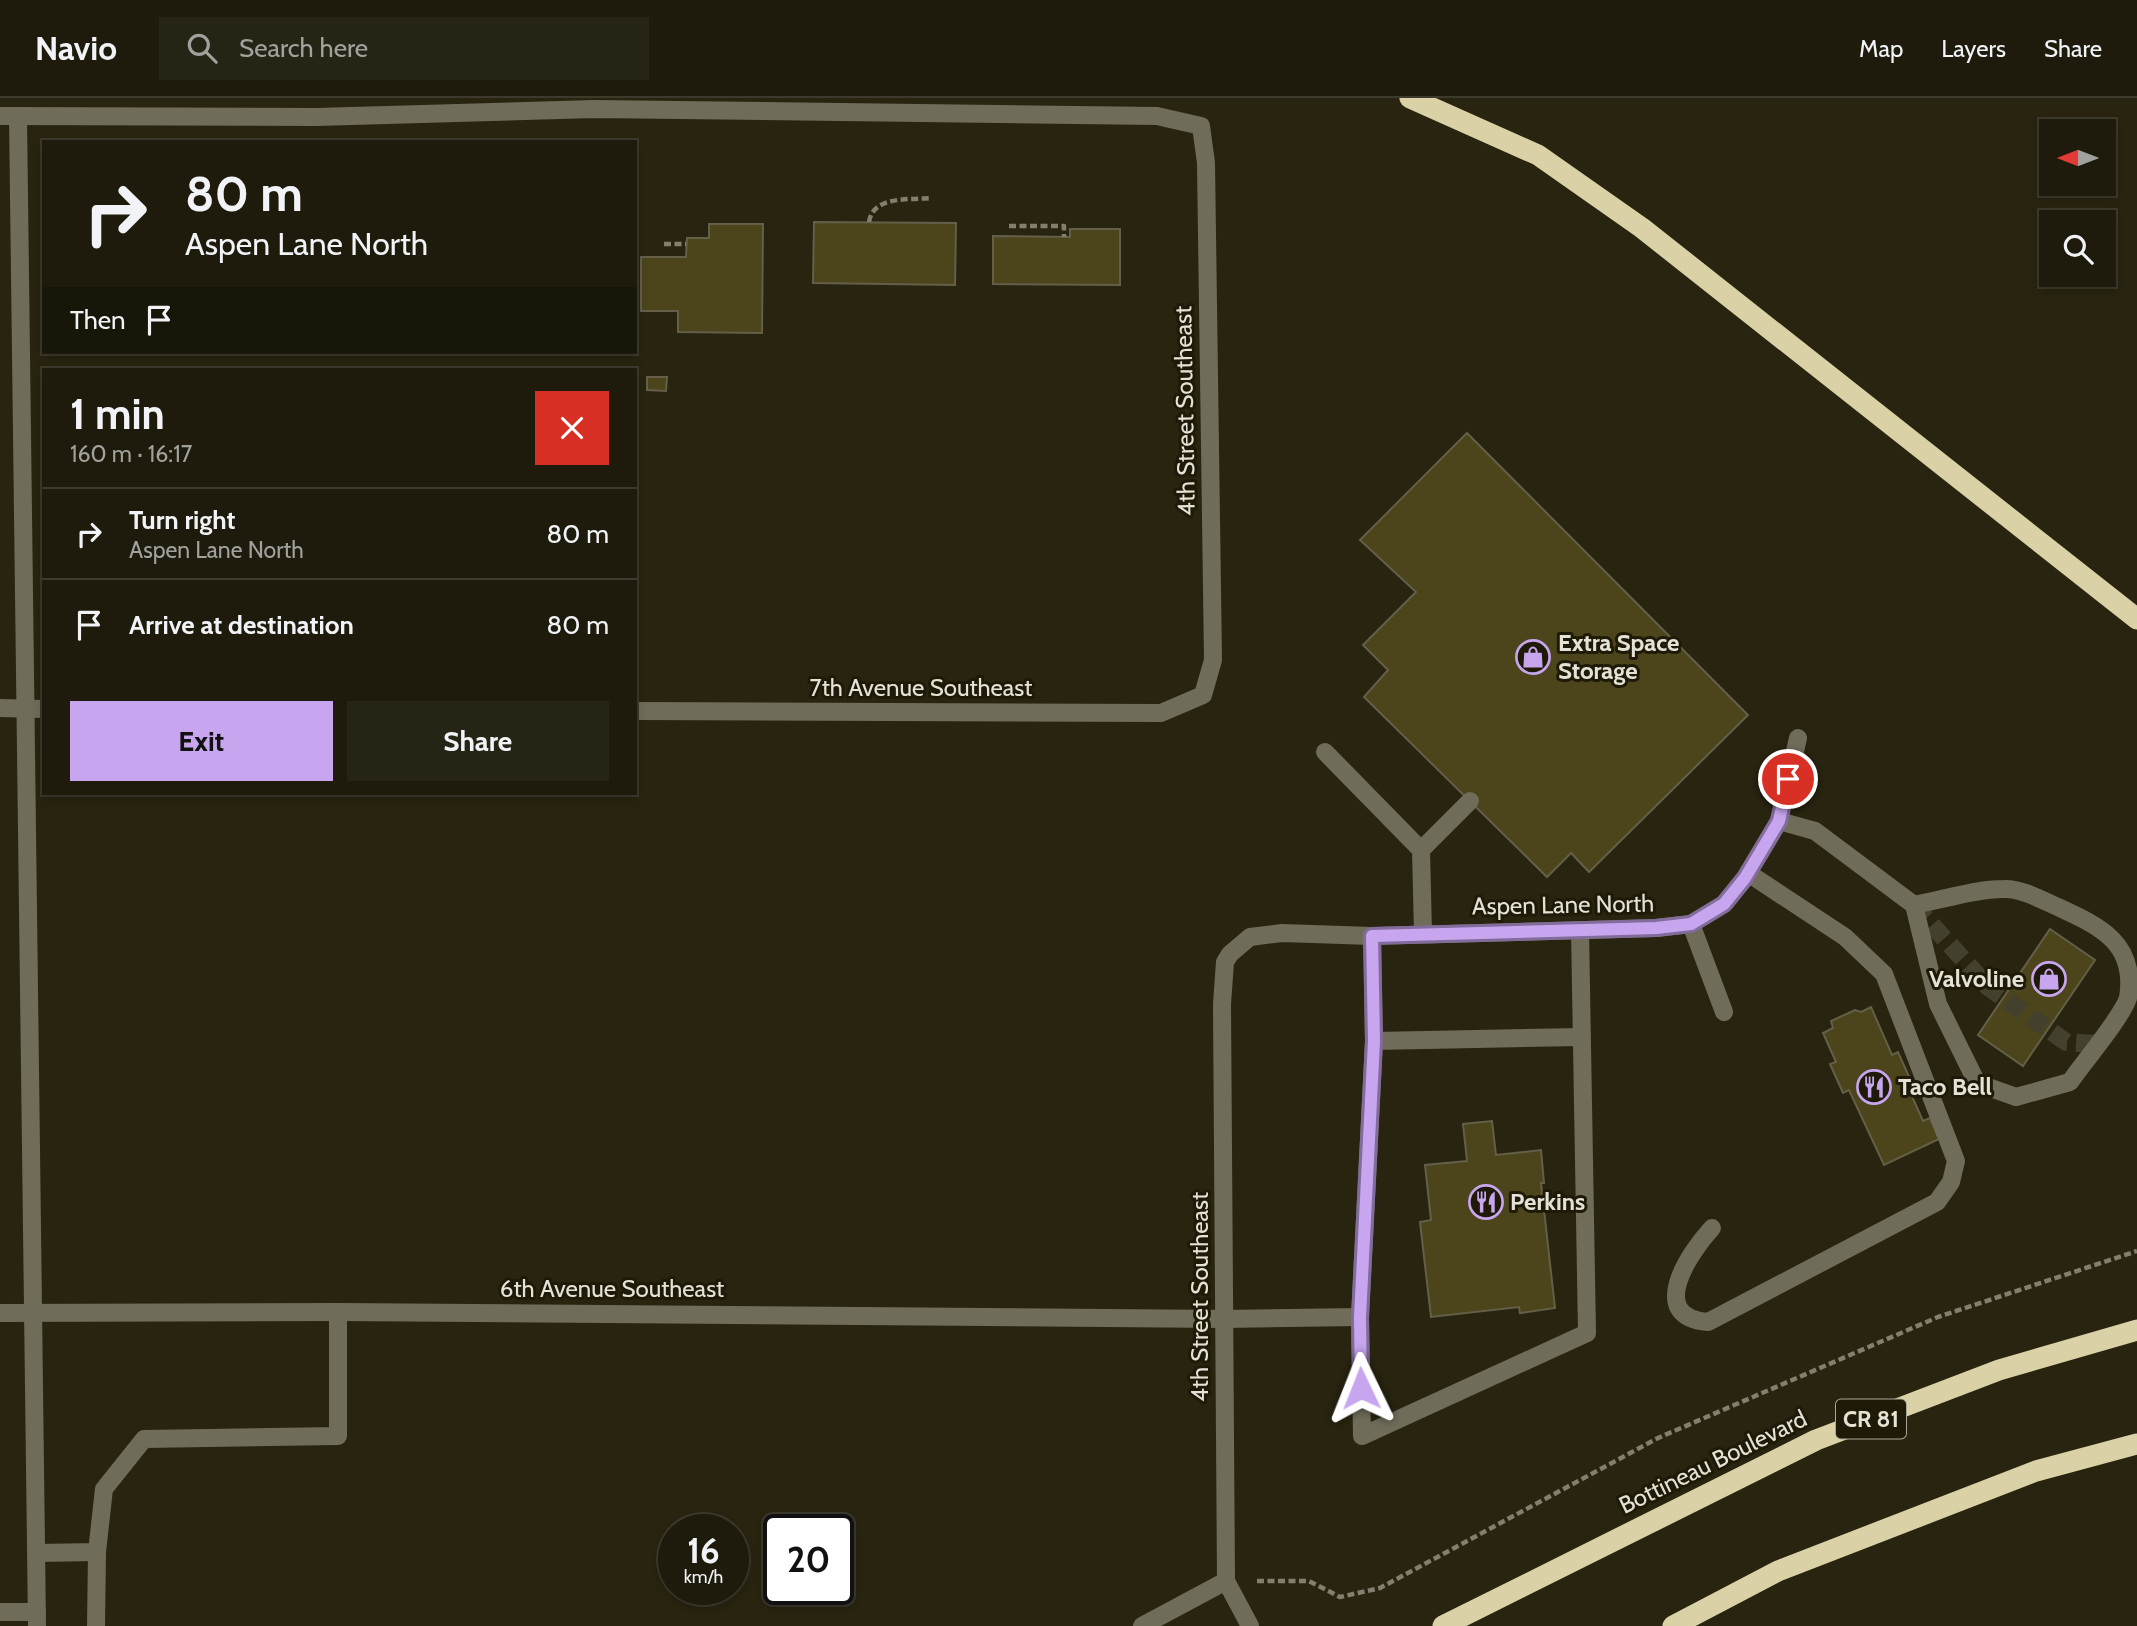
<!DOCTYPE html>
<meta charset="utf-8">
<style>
:root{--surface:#1e1b0c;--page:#262415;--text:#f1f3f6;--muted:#a1a19d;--line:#3c392d;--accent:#c7a6ef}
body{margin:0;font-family:Cabin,sans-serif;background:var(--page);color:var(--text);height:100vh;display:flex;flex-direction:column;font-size:26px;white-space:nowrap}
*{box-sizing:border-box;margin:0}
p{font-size:23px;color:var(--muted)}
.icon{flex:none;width:38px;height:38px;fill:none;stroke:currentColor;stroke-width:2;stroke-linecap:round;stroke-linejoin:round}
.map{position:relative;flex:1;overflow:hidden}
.drawer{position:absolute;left:42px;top:270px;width:595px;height:427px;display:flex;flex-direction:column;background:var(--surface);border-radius:0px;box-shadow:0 4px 10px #0003,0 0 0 2px var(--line)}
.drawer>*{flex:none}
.banner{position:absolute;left:42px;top:42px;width:595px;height:214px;border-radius:0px;box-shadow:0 4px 10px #0003,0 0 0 2px var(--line);background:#1e1b0c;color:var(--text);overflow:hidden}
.needle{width:46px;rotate:270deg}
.tools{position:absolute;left:2039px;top:21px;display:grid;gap:14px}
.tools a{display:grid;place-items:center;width:77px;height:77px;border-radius:0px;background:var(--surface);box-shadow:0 4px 10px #0003,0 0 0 2px var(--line);font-size:35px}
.speed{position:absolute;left:658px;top:1416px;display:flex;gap:14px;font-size:35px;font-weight:700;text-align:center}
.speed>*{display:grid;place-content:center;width:91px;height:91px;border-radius:50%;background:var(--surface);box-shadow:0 4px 10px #0003,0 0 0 2px var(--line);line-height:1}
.speed small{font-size:18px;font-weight:400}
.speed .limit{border:4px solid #111;border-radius:10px;background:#fff;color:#111}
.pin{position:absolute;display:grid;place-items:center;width:60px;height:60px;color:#fff;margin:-30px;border:4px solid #fff;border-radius:50%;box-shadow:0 2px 7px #0007}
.me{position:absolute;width:77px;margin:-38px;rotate:358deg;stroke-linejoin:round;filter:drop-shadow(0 0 5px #0008)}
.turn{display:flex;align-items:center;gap:24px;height:147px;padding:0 28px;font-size:32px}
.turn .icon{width:91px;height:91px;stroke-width:2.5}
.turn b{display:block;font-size:49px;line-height:60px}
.then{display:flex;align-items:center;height:66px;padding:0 28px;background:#0003;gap:14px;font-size:26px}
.round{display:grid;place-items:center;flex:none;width:74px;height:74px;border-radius:0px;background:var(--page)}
.overview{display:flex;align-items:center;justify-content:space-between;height:119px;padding:0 28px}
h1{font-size:42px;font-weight:700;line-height:52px}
.button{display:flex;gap:14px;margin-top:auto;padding:14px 28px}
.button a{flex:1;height:80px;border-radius:0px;background:var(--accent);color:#111;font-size:28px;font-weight:700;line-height:80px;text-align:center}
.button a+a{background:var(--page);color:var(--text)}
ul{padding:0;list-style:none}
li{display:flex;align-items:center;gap:21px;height:91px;padding:0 28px;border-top:2px solid var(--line)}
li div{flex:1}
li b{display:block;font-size:26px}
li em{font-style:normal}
header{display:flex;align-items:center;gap:42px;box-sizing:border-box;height:98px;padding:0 35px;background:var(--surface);border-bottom:2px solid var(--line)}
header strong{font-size:33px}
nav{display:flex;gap:38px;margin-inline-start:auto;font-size:24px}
.search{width:490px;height:63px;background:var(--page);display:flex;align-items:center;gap:18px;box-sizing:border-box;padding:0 24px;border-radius:0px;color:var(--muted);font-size:26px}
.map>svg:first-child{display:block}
.building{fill:#4c451c;stroke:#635f49;stroke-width:2}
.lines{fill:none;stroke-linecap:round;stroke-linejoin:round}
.minor-tunnel{stroke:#44402e;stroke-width:18;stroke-dasharray:18 9;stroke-linecap:butt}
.path{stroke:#827f6f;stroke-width:4.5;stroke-dasharray:7 3.5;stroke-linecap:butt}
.minor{stroke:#6f6c5a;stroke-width:18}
.highway{stroke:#dad2a6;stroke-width:21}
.route-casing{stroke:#816c9b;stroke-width:18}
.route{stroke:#c7a6ef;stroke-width:12}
.labels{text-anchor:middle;stroke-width:6;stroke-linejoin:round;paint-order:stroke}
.shield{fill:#1e1a07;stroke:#a9a698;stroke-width:2}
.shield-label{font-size:23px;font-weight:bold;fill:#e4e2d6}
.street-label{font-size:24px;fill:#e4e2d6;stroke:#1e1a07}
.poi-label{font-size:24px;font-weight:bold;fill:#e4e2d6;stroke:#1e1a07;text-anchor:start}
</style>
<header>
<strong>Navio</strong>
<div class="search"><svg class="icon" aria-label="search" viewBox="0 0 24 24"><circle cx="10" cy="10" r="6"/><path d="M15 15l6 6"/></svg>Search here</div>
<nav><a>Map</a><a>Layers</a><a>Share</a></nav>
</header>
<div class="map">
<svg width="2137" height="1528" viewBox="0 0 2137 1528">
<rect width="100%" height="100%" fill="#282410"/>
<!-- building -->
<g class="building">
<polygon points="814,124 956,125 955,187 813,185"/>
<polygon points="709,126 763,126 762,235 678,234 678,213 641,213 641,159 686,159 687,140 709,140"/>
<polygon points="1070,131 1120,131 1120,187 993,186 993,138 1070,139"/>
<polygon points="647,279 667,279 666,293 647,292"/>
<polygon points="1467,335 1748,617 1589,774 1571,755 1547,779 1364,599 1388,572 1363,547 1416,494 1360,442"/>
<polygon points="2050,831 2095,862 2023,968 1978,937"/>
<polygon points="1871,909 1892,957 1898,954 1911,983 1906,985 1923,1023 1930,1020 1939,1041 1884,1067 1849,992 1843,995 1830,966 1836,964 1823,935 1833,930 1831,923 1855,912 1861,914"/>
<polygon points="1492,1023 1496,1057 1541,1052 1544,1085 1541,1085 1555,1210 1520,1215 1519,1209 1431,1219 1420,1124 1431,1122 1425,1067 1467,1063 1463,1026"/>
</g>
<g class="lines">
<!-- minor-tunnel -->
<polyline class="minor-tunnel" points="1914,807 1988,889 2066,944 2097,946"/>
<!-- path -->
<g class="path">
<path d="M869,124C873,97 911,102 932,100"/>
<polyline points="1009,128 1064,128 1064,139"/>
<polyline points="664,146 686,146"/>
<polyline points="1257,1483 1309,1483 1340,1499 1380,1490 1658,1340 1938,1219 2137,1153"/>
</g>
<!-- minor -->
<g class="minor">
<polyline points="0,18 316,19 594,11 1157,18 1201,28 1206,65 1213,562 1203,597 1161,615 635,613"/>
<polyline points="18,18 37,1528"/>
<polyline points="0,610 44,611"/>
<polyline points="1325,654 1421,752 1423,835"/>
<path d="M1779,723L1815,733L1914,807L1938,906L1977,985L2016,999L2070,984C2083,965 2122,919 2128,900C2137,845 2099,828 2060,810C2044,803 2021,790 2004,791C1975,791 1942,802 1914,807"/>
<polyline points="1421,752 1470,703"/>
<polyline points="1691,826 1724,914"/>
<polyline points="1374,943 1581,939"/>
<path d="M1712,1130C1689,1155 1646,1219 1708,1224L1937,1104L1951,1084L1956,1063L1884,876L1845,839L1748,775"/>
<polyline points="0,1215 338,1214 1224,1221 1360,1219 1374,943 1372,838"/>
<polyline points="1360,1219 1362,1338 1587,1235 1580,832"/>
<polyline points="37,1455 97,1454 104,1391 144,1341 338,1338 338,1214"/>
<polyline points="0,1514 37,1514"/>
<polyline points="96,1528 97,1454"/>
<polyline points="1142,1528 1226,1483"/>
<polyline points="1250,1528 1226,1483 1222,906 1225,864 1230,856 1250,839 1282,835 1372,838 1656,830 1691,826 1724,806 1745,780 1779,723 1798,640"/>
</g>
<!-- highway -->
<g class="highway">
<polyline points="1410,0 1538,57 1642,130 2137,521"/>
<polyline points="1443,1528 1816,1342 1999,1272 2137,1232"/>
<polyline points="1673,1528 1778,1473 2036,1373 2137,1346"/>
</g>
</g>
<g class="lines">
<!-- route casing -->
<g class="route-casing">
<polyline id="route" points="1361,1290 1360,1219 1374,943 1372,838 1656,830 1691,826 1724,806 1745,780 1779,723 1788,681"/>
</g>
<!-- route -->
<use href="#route" class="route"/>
</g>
<!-- icons -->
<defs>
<g id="shop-ring" transform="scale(1.75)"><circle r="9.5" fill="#1e1a07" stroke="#c7a6ef" stroke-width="1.5"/><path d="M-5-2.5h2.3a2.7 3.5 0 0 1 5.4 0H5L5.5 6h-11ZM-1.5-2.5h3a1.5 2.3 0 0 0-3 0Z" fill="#c7a6ef"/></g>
<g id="restaurant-ring" transform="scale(1.75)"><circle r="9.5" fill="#1e1a07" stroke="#c7a6ef" stroke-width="1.5"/><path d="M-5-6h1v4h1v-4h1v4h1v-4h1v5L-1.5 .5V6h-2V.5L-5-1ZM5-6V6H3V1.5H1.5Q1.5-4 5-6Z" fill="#c7a6ef"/></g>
</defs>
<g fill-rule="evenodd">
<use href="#shop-ring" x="1533" y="559"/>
<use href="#shop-ring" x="2049" y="881"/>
<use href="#restaurant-ring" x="1874" y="989"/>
<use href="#restaurant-ring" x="1486" y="1104"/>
</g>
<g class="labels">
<!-- shield labels -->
<rect class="shield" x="1836" y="1301.5" width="70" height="39" rx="5"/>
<g class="shield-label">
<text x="1871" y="1329">CR 81</text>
</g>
<!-- street labels -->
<g class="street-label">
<text transform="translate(1185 313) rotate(-91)" y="8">4th Street Southeast</text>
<text x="921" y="598">7th Avenue Southeast</text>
<text transform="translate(1563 807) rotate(-1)" y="8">Aspen Lane North</text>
<text x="612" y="1199">6th Avenue Southeast</text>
<text transform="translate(1200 1199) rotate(-90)" y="8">4th Street Southeast</text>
<text transform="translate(1713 1364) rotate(-26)" y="8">Bottineau Boulevard</text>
</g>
<!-- poi labels -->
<g class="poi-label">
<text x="1558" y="553">Extra Space<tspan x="1558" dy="28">Storage</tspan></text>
<text x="2024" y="889" text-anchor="end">Valvoline</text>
<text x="1898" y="997">Taco Bell</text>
<text x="1510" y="1112">Perkins</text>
</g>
</g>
</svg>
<div class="tools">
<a><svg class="needle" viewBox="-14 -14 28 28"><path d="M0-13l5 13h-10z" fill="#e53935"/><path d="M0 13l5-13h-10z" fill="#a1a19d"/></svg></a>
<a><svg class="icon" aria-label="search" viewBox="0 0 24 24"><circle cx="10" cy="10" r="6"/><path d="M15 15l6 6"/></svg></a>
</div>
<div class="speed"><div>16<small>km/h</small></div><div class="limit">20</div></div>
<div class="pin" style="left:1788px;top:681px;background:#d93025"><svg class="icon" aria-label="arrive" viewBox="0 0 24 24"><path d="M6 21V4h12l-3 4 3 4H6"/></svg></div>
<svg class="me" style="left:1361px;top:1290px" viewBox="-20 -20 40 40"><path d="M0-17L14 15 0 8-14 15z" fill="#c7a6ef" stroke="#fff" stroke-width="4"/></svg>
<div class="banner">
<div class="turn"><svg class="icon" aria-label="right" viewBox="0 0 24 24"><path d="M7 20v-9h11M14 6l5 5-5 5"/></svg><div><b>80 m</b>Aspen Lane North</div></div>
<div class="then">Then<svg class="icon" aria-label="arrive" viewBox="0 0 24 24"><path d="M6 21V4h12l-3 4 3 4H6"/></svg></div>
</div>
<section class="drawer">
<div class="overview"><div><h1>1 min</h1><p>160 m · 16:17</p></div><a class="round" style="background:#d93025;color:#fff"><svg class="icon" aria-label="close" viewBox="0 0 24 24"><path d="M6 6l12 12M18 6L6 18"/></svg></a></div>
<ul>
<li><svg class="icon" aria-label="right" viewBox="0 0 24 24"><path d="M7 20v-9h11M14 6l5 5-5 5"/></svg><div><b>Turn right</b><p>Aspen Lane North</p></div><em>80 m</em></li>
<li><svg class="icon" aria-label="arrive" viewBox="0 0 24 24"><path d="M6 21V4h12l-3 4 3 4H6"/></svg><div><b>Arrive at destination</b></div><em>80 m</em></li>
</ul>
<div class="button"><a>Exit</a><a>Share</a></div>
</section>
</div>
